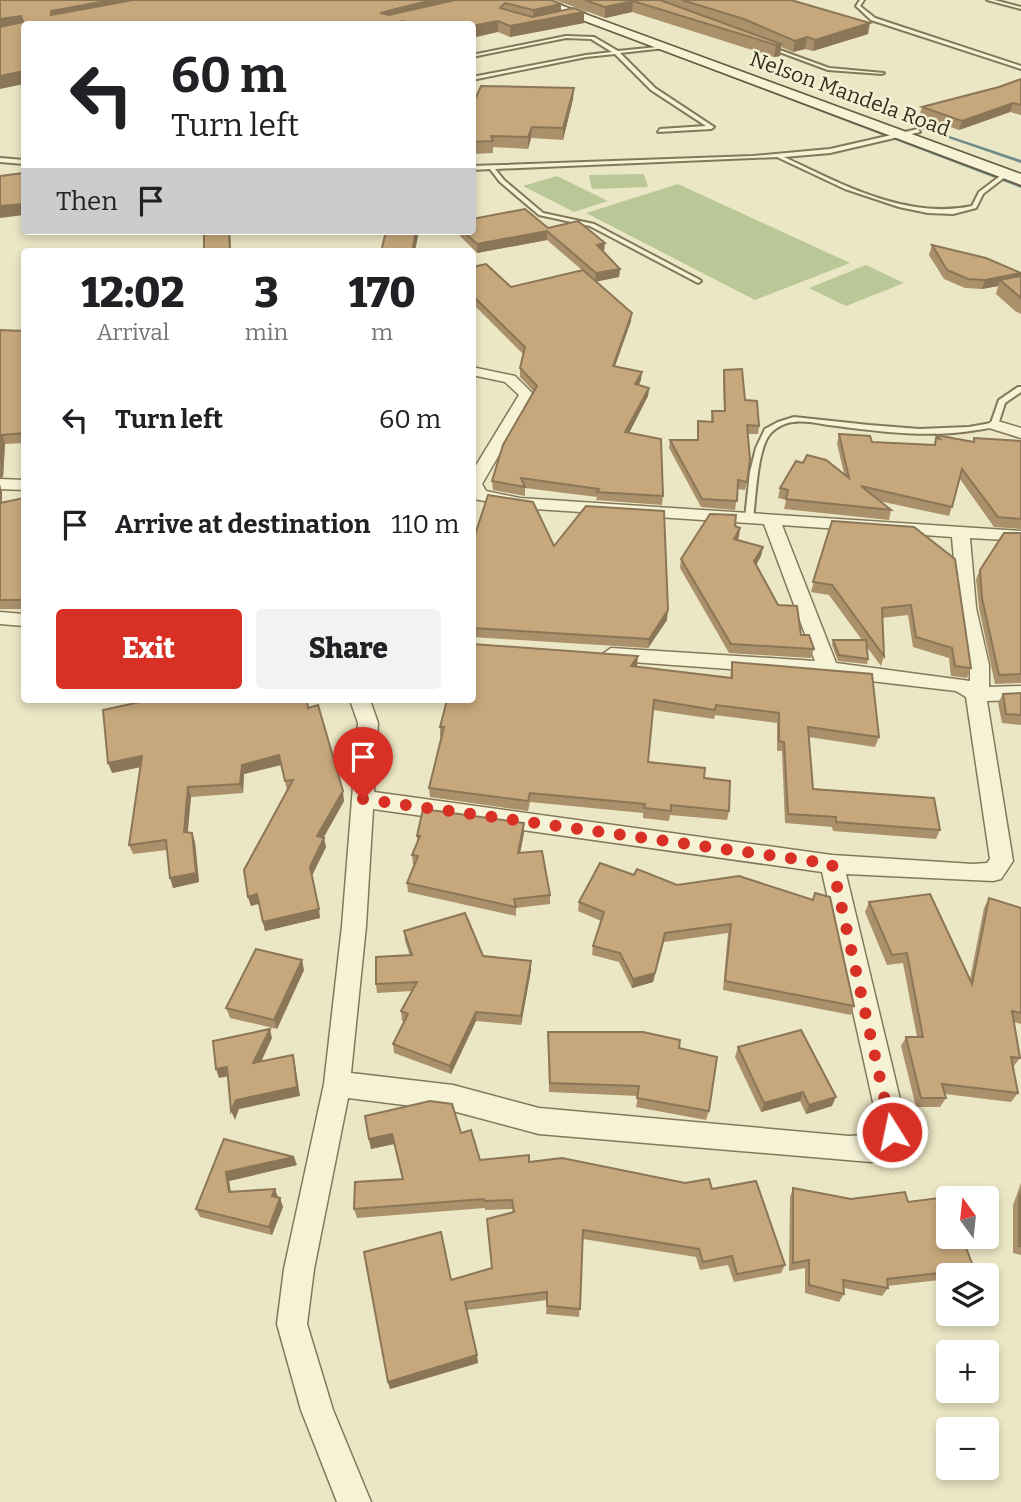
<!DOCTYPE html>
<meta charset="utf-8">
<style>
:root{--surface:#fff;--page:#f2f2f2;--text:#202124;--muted:#757577;--accent:#d93025}
body{margin:0;font-family:Bitter,serif;background:var(--page);color:var(--text);height:100vh;display:flex;flex-direction:column;font-size:26px;white-space:nowrap}
*{box-sizing:border-box;margin:0}
p{font-size:23px;color:var(--muted)}
.icon{flex:none;width:38px;height:38px;fill:none;stroke:currentColor;stroke-width:2;stroke-linecap:round;stroke-linejoin:round}
.map{position:relative;flex:1;overflow:hidden}
.drawer{position:absolute;left:21px;top:248px;width:455px;height:455px;display:flex;flex-direction:column;background:var(--surface);border-radius:7px;box-shadow:0 4px 10px #0003}
.drawer>*{flex:none}
.guide{position:absolute;left:21px;top:21px;width:455px;height:214px;border-radius:7px;box-shadow:0 4px 10px #0003;background:#fff;color:var(--text);overflow:hidden}
.needle{width:46px;rotate:345deg}
.tools{position:absolute;left:936px;top:1186px;display:grid;gap:14px}
.tools a{display:grid;place-items:center;width:63px;height:63px;border-radius:7px;background:var(--surface);box-shadow:0 4px 10px #0003;font-size:35px}
.pin{position:absolute;display:grid;place-items:center;width:60px;height:60px;color:#fff;margin:-72px -30px;border-radius:50% 50% 50% 0;rotate:-45deg;box-shadow:0 0 7px #0007}
.pin .icon{rotate:45deg}
.me{position:absolute;width:77px;margin:-38px;rotate:350deg;stroke-linejoin:round;filter:drop-shadow(0 0 5px #0008)}
.turn{display:flex;align-items:center;gap:24px;height:147px;padding:0 35px;font-size:32px}
.turn .icon{width:91px;height:91px;stroke-width:2.5}
.turn b{display:block;font-size:49px;line-height:60px}
.then{display:flex;align-items:center;height:66px;padding:0 35px;background:#0003;gap:14px;font-size:26px}
.eta{display:flex;justify-content:space-evenly;align-items:center;height:119px;text-align:center}
.eta b{font-size:42px;font-weight:800;line-height:49px}
.action{display:flex;gap:14px;margin-top:auto;padding:14px 35px}
.action a{flex:1;height:80px;border-radius:7px;background:var(--accent);color:#fff;font-size:28px;font-weight:800;line-height:80px;text-align:center}
.action a+a{background:var(--page);color:var(--text)}
ul{padding:0;list-style:none}
li{display:flex;align-items:center;gap:21px;height:105px;padding:0 35px}
li div{flex:1}
li b{display:block;font-size:26px}
li em{font-style:normal}
.map>svg:first-child{display:block}
.green{fill:#bac898}
.lines{fill:none;stroke-linecap:round;stroke-linejoin:round}
.stream{fill:#6d8b89;fill-rule:evenodd}
.lane-casing{stroke:#84785b;stroke-width:4}
.street-casing{stroke:#84785b;stroke-width:3}
.secondary-casing{stroke:#66593f;stroke-width:3}
.lane{fill:#f6f2d6;fill-rule:evenodd}
.street{fill:#f6f2d6;fill-rule:evenodd}
.secondary{fill:#f6f2d6;fill-rule:evenodd}
.wall{fill:#aa906b}
.shaded-wall{fill:#8b7657}
.building{fill:#c6a87c;stroke:#8b7657;stroke-width:2}
.route{stroke:#d93025;stroke-width:12;stroke-dasharray:0 21.6}
.labels{text-anchor:middle;stroke-width:5;stroke-linejoin:round;paint-order:stroke}
.far-street-label{font-size:21px;fill:#352d1e;stroke:#f3efd3}
</style>
<div class="map">
<svg width="1021" height="1502" viewBox="0 0 1021 1502">
<rect width="100%" height="100%" fill="#ebe6c4"/>
<!-- green -->
<g class="green">
<polygon points="644,174 648,187 592,189 589,175"/>
<polygon points="557,176 608,201 574,212 523,186"/>
<polygon points="678,184 850,263 755,300 586,213"/>
<polygon points="866,265 904,283 846,306 809,288"/>
</g>
<g class="lines">
<!-- stream -->
<g class="stream">
<polygon points="628,36 1021,185 1021,188 628,38"/>
<polygon points="899,119 1021,160 1021,163 899,121"/>
</g>
<!-- lane casing -->
<g class="lane-casing">
<g id="lane">
<polygon points="860,0 864,0 860,6 875,18 1021,66 1021,69 871,20 856,6"/>
<polygon points="987,0 994,0 1021,7 1021,9"/>
<polygon points="566,36 594,37 618,51 667,46 665,48 620,53 655,88 714,127 711,129 658,132 660,129 706,126 651,90 615,54 586,57 472,80 472,77 586,55 612,52 591,39 566,38 472,57 472,55"/>
<polygon points="766,45 829,68 884,73 882,74 828,70 766,47"/>
<path d="M918,129L920,132L830,153L784,157C841,184 907,220 972,206L979,192L1004,173L1009,174L983,194L976,208L953,214L928,213L899,207L845,189L777,157L495,169L504,180L543,213L594,224L700,280L701,281L698,283L590,226L539,215L500,182L490,169L472,170V166L753,156L830,149Z"/>
<polygon points="0,158 24,160 24,164 0,162"/>
<path d="M1018,387H1021V392L1005,403L998,425C992,428 985,429 977,430C931,438 883,432 837,426C824,425 807,420 794,422C786,422 775,428 770,434C757,450 756,497 753,518L749,521L745,518L750,472L756,448L765,429L778,422L794,417L869,425L919,429L969,427L991,423L999,400Z"/>
</g>
</g>
<!-- street casing -->
<g class="street-casing">
<g id="street">
<path d="M472,367L515,376L534,395L482,484L486,491L520,498L1021,531V541L970,538L976,608L989,665V687L1021,686V700L987,701L1013,861L1001,879L993,881L846,874L905,1120L899,1151L871,1162L539,1134L453,1111L348,1098L314,1269L307,1324L333,1410L371,1502H337L301,1410L277,1324L284,1269L324,1084L342,926L358,723L350,700H370L378,723L374,792L832,855L973,864L987,863L990,859L966,697L956,691L828,676L604,660L601,655L611,648L815,661L764,524L520,508L474,499L472,472L519,395L505,382L472,375ZM782,525L952,537L958,608L970,665V681L836,663ZM373,809L822,872L877,1120L876,1134L849,1136L539,1108L453,1085L351,1073L366,926Z"/>
<polygon points="994,420 1021,428 1021,438 989,428 986,425"/>
<polygon points="0,479 24,480 24,490 0,489"/>
<polygon points="0,612 24,614 24,626 0,624"/>
</g>
</g>
<!-- secondary casing -->
<g class="secondary-casing">
<polygon id="secondary" points="529,0 547,0 1021,174 1021,185"/>
</g>
<!-- lane -->
<use href="#lane" class="lane"/>
<!-- street -->
<use href="#street" class="street"/>
<!-- secondary -->
<use href="#secondary" class="secondary"/>
</g>
<!-- wall -->
<g class="wall">
<polygon points="0,0 551,0 561,11 584,12 584,23 510,37 498,32 472,24 24,24"/>
<polygon points="555,0 791,0 868,34 813,51 805,49 793,52 781,47 780,56 774,57 632,12 605,18"/>
<polygon points="1021,79 1021,115 1010,112 959,130 919,116 922,107 999,87"/>
<polygon points="574,88 573,99 563,140 531,138 528,149 493,147 493,153 472,154 472,106"/>
<polygon points="548,228 604,252 620,269 619,277 596,281 631,321 615,366 641,380 639,385 649,388 648,396 629,433 663,496 662,505 596,500 597,497 525,488 525,496 493,490 492,481 534,392 520,377 520,368 523,354 472,303 472,267 511,287 582,270 547,240 477,253 455,231"/>
<polygon points="932,245 1021,273 1021,314 1015,311 996,294 998,286 982,289 965,288 944,279 929,255"/>
<polygon points="0,330 24,331 24,443 5,444 3,477 0,478"/>
<polygon points="724,370 745,400 759,426 758,434 748,434 747,482 745,490 738,489 735,510 701,507 669,448 670,440 697,440 698,421 711,422 712,411 724,411 723,378"/>
<polygon points="839,434 872,442 934,445 936,435 973,442 974,438 1021,441 1021,529 994,527 960,479 949,516 879,501 891,510 889,520 784,509 786,500 778,498 780,488 844,473 837,444"/>
<polygon points="0,485 2,492 2,503 24,498 24,609 0,609"/>
<polygon points="832,521 971,668 967,678 951,676 949,658 913,647 908,615 882,618 884,656 881,666 867,647 868,659 867,664 838,661 832,645 833,640 862,640 829,595 811,592"/>
<polygon points="735,526 740,528 737,540 763,547 761,556 756,564 778,605 801,635 814,649 811,658 729,653 680,568 681,559"/>
<polygon points="1021,533 1021,683 995,684 979,608 976,579 980,570"/>
<polygon points="472,544 554,546 667,620 648,648 472,637"/>
<polygon points="732,662 879,737 875,747 809,737 813,789 940,830 936,839 833,831 832,827 785,823 782,751 777,751 777,723 715,715 714,719 653,710 648,762 704,778 729,811 727,820 670,815 669,821 643,818 643,813 530,802 528,811 430,797 429,788 442,737 440,737 440,727 637,666 636,667 730,678"/>
<polygon points="1021,693 1021,725 1002,723 998,703 1003,694"/>
<polygon points="308,708 344,801 323,838 326,847 312,876 320,918 265,931 259,904 251,906 248,897 288,790 287,790 281,765 244,774 243,793 191,797 187,833 192,833 195,842 199,882 173,888 167,850 133,854 129,845 141,767 112,773"/>
<polygon points="524,823 524,833 520,853 550,895 550,904 516,908 516,916 408,892 407,883 414,864 413,864 412,855 417,843 417,836"/>
<polygon points="634,875 677,885 854,1006 851,1015 723,990 728,933 664,942 653,982 632,988 619,962 592,955 593,946 601,921 578,911 579,902"/>
<polygon points="989,898 1021,908 1021,1024 1014,1022 1020,1058 1013,1067 1018,1093 1011,1102 945,1094 946,1098 940,1107 916,1107 901,1046 906,1037 917,1037 903,963 887,965 865,912 869,902 970,979 984,908"/>
<polygon points="404,931 531,970 521,1025 476,1021 451,1074 394,1053 393,1044 404,1021 402,1021 401,1011 412,991 377,993 376,984 410,956 405,941"/>
<polygon points="304,970 277,1029 230,1018 226,1008"/>
<polygon points="548,1032 679,1048 709,1111 706,1120 636,1107 638,1096 549,1092"/>
<polygon points="738,1047 832,1106 806,1114 800,1101 761,1112 735,1057"/>
<polygon points="365,1116 461,1133 480,1160 529,1162 712,1189 785,1265 781,1273 734,1282 728,1265 700,1270 696,1257 583,1239 579,1317 546,1314 547,1300 467,1310 478,1363 390,1389 388,1382 451,1280 492,1268 487,1219 513,1212 512,1209 485,1210 485,1208 357,1218 354,1209 402,1179 394,1144 371,1149"/>
<polygon points="224,1139 297,1165 229,1181 231,1192 278,1197 280,1198 283,1207 272,1235 200,1217 196,1209"/>
<polygon points="1021,1183 1021,1255 1013,1253 1013,1205"/>
<polygon points="793,1188 851,1199 908,1202 974,1269 969,1276 948,1276 948,1279 887,1286 888,1288 882,1296 844,1288 844,1294 839,1302 805,1293 805,1268 789,1271 790,1197"/>
</g>
<!-- shaded-wall -->
<g class="shaded-wall">
<polygon points="111,0 170,0 54,22 51,11"/>
<polygon points="432,0 456,0 380,24 380,13"/>
<polygon points="633,1 632,12 605,18 605,7"/>
<polygon points="561,4 561,15 533,21 533,10"/>
<polygon points="584,12 584,23 510,37 510,26"/>
<polygon points="21,16 24,27 0,31 0,19"/>
<polygon points="403,21 403,24 388,24"/>
<polygon points="498,21 498,32 472,38 472,26"/>
<polygon points="870,23 868,34 813,51 815,40"/>
<polygon points="807,37 805,49 793,52 795,41"/>
<polygon points="781,44 780,56 774,57 776,45"/>
<polygon points="24,71 24,84 0,89 0,76"/>
<polygon points="574,88 573,99 563,140 563,128"/>
<polygon points="1013,103 1010,112 959,130 962,121"/>
<polygon points="532,127 531,138 528,149 528,137"/>
<polygon points="24,204 24,215 0,218 0,206"/>
<polygon points="229,231 230,231 231,252 230,252"/>
<polygon points="416,231 419,231 415,252 412,252"/>
<polygon points="547,231 547,240 477,253 477,244"/>
<polygon points="605,243 604,252 597,245"/>
<polygon points="620,269 619,277 595,282 596,273"/>
<polygon points="1021,273 1021,276 1000,280 998,286 982,289 985,280"/>
<polygon points="632,313 631,321 612,374 613,366"/>
<polygon points="642,372 641,380 634,393 635,384"/>
<polygon points="649,388 648,396 625,441 625,432"/>
<polygon points="2,435 5,444 3,477 0,478"/>
<polygon points="0,485 2,492 1,513 0,509"/>
<polygon points="740,528 739,537 732,548 734,539"/>
<polygon points="763,547 761,556 753,571 754,561"/>
<polygon points="668,610 667,620 648,648 649,639"/>
<polygon points="638,656 637,666 630,676 631,666"/>
<polygon points="279,755 281,765 244,774 243,793 240,784 242,765"/>
<polygon points="142,756 145,766 112,773 108,763"/>
<polygon points="188,787 191,797 187,841 184,832"/>
<polygon points="343,791 344,801 319,846 317,836"/>
<polygon points="524,823 524,833 518,863 518,853"/>
<polygon points="192,833 195,842 199,882 173,888 170,878"/>
<polygon points="324,838 326,847 311,877 310,867"/>
<polygon points="257,894 260,903 251,906 248,897"/>
<polygon points="319,909 320,918 265,931 263,922"/>
<polygon points="665,933 653,982 632,988 633,979"/>
<polygon points="302,960 304,970 277,1029 274,1020"/>
<polygon points="531,961 531,970 521,1025 521,1016"/>
<polygon points="476,1012 476,1021 451,1074 450,1066"/>
<polygon points="270,1029 272,1038 256,1073 253,1063"/>
<polygon points="293,1055 295,1064 300,1096 239,1109 235,1120 231,1111 236,1100"/>
<polygon points="227,1067 230,1076 219,1078 216,1069"/>
<polygon points="803,1092 800,1101 761,1112 764,1103"/>
<polygon points="836,1097 832,1106 806,1114 809,1105"/>
<polygon points="392,1134 394,1144 371,1149 369,1139"/>
<polygon points="294,1157 297,1165 229,1181 232,1200 229,1192 226,1172"/>
<polygon points="275,1189 278,1197 275,1205 272,1196"/>
<polygon points="280,1198 283,1207 272,1235 269,1227"/>
<polygon points="477,1355 478,1363 390,1389 388,1382"/>
</g>
<!-- building -->
<g class="building">
<polygon points="0,0 111,0 51,11 51,15 133,0 432,0 380,13 389,15 455,0 551,0 561,4 533,10 505,3 500,8 532,17 574,8 584,12 510,26 498,21 472,26 472,24 410,24 403,21 388,24 24,24 24,71 0,76 0,27 23,22 21,16 0,19"/>
<polygon points="585,0 660,0 781,44 776,45 633,1 605,7"/>
<polygon points="682,0 791,0 870,23 815,40 807,37 795,41 744,19"/>
<polygon points="1021,79 1021,105 1013,103 962,121 922,107 999,87"/>
<polygon points="481,86 574,88 563,128 532,127 528,137 491,136 493,141 472,142 472,106"/>
<polygon points="24,173 24,204 0,206 0,176"/>
<polygon points="525,209 548,228 578,221 605,243 597,245 620,269 596,273 547,231 477,244 463,231 472,231 472,219"/>
<polygon points="204,231 229,231 230,252 204,252"/>
<polygon points="386,231 416,231 412,252 381,252"/>
<polygon points="932,245 986,258 1021,273 985,280 968,279 947,270"/>
<polygon points="486,264 511,287 583,270 632,313 613,366 642,372 635,384 649,388 625,432 661,439 663,496 597,492 599,489 521,478 525,487 492,481 503,445 537,386 520,368 525,347 472,295 472,267"/>
<polygon points="1021,276 1021,298 1000,280"/>
<polygon points="0,330 24,331 24,433 2,435 0,463"/>
<polygon points="742,369 745,400 757,401 759,426 747,425 750,459 747,482 738,480 737,501 702,499 670,440 698,440 698,421 713,422 712,411 725,411 724,370"/>
<polygon points="839,434 870,436 872,442 935,445 936,438 940,439 936,435 974,442 974,438 1021,441 1021,519 998,517 962,469 952,507 861,486 891,510 786,499 788,490 780,488 796,461 803,463 807,455 826,460 849,478"/>
<polygon points="488,495 533,502 554,546 586,506 664,511 668,610 649,639 472,628 472,544"/>
<polygon points="24,498 24,600 0,600 0,503"/>
<polygon points="710,514 736,515 735,526 740,528 734,539 763,547 754,561 778,605 797,606 801,635 809,635 814,649 731,644 681,559"/>
<polygon points="832,521 914,527 955,559 971,668 955,666 952,648 916,637 911,605 882,608 884,656 832,585 813,582"/>
<polygon points="1004,533 1021,533 1021,674 999,675 982,598 980,570"/>
<polygon points="833,640 866,640 868,659 839,655"/>
<polygon points="472,644 638,656 631,666 732,678 732,662 872,674 879,737 808,727 813,789 934,798 940,830 836,822 836,817 788,814 784,742 779,741 779,713 716,705 715,710 654,700 648,762 705,768 704,778 730,781 729,811 671,805 671,811 644,808 645,804 530,793 528,801 429,788 444,727 440,727 447,700 472,700"/>
<polygon points="1021,693 1021,715 1006,714 1003,694"/>
<polygon points="149,700 307,700 308,708 318,705 343,791 317,836 324,838 310,867 319,909 263,922 257,894 248,897 244,870 293,780 285,781 279,755 242,765 240,784 188,787 184,832 192,833 196,873 170,878 166,840 129,845 142,756 108,763 103,710"/>
<polygon points="423,809 524,823 518,853 542,851 550,895 514,899 516,907 407,883 418,856 412,855 420,836 417,836"/>
<polygon points="600,863 634,875 637,869 677,885 739,876 813,900 815,893 830,897 854,1006 725,981 731,924 665,933 655,973 633,979 620,953 593,946 604,912 579,902"/>
<polygon points="930,894 972,984 989,898 1021,908 1021,1013 1012,1011 1020,1058 1011,1057 1018,1093 942,1084 946,1098 921,1098 906,1037 923,1037 907,953 892,955 869,902"/>
<polygon points="465,913 483,956 531,961 521,1016 476,1012 450,1066 393,1044 408,1014 401,1011 417,982 376,984 376,957 412,955 404,931"/>
<polygon points="256,949 302,960 274,1020 226,1008"/>
<polygon points="270,1029 253,1063 293,1055 297,1087 236,1100 231,1111 227,1067 216,1069 213,1041"/>
<polygon points="801,1030 836,1097 809,1105 803,1092 764,1103 738,1047"/>
<polygon points="548,1032 643,1032 680,1040 679,1048 717,1057 709,1111 637,1098 639,1086 550,1083"/>
<polygon points="430,1101 452,1104 461,1133 471,1130 480,1160 529,1155 529,1162 562,1158 685,1183 709,1179 712,1189 756,1181 785,1265 737,1274 732,1256 703,1262 699,1249 583,1230 580,1309 547,1306 547,1292 465,1302 477,1355 388,1382 364,1252 441,1232 451,1280 492,1268 487,1219 514,1212 512,1200 485,1201 484,1199 354,1209 355,1182 403,1179 392,1134 369,1139 365,1116"/>
<polygon points="224,1139 294,1157 226,1172 229,1192 275,1189 272,1196 280,1198 269,1227 196,1209"/>
<polygon points="793,1188 851,1199 905,1192 908,1202 947,1197 948,1200 948,1237 962,1237 974,1269 887,1279 888,1288 843,1280 844,1294 809,1285 809,1260 793,1263"/>
<polygon points="1021,1192 1021,1246 1019,1246 1019,1197"/>
</g>
<g class="lines">
<!-- route -->
<polyline class="route" points="363,799 832,864 892,1132"/>
</g>
<g class="labels">
<!-- far-street labels -->
<g class="far-street-label">
<text transform="translate(850 94) rotate(20)" y="7">Nelson Mandela Road</text>
</g>
</g>
</svg>
<div class="tools">
<a><svg class="needle" viewBox="-14 -14 28 28"><path d="M0-13l5 13h-10z" fill="#e53935"/><path d="M0 13l5-13h-10z" fill="#757577"/></svg></a>
<a><svg class="icon" aria-label="layers" viewBox="0 0 24 24"><path d="M12 4l9 5-9 5-9-5zM3 14l9 5 9-5"/></svg></a>
<a>+</a>
<a>−</a>
</div>
<div class="pin" style="left:363px;top:799px;background:#d93025"><svg class="icon" aria-label="arrive" viewBox="0 0 24 24"><path d="M6 21V4h12l-3 4 3 4H6"/></svg></div>
<svg class="me" style="left:892px;top:1132px" viewBox="-20 -20 40 40"><circle r="17" fill="#d93025" stroke="#fff" stroke-width="3"/><path d="M0-11L8 9 0 5-8 9z" fill="#fff"/></svg>
<div class="guide">
<div class="turn"><svg class="icon" aria-label="left" viewBox="0 0 24 24"><path d="M17 20v-9H6M10 6l-5 5 5 5"/></svg><div><b>60 m</b>Turn left</div></div>
<div class="then">Then<svg class="icon" aria-label="arrive" viewBox="0 0 24 24"><path d="M6 21V4h12l-3 4 3 4H6"/></svg></div>
</div>
<section class="drawer">
<div class="eta">
<div><b>12:02</b><p>Arrival</p></div>
<div><b>3</b><p>min</p></div>
<div><b>170</b><p>m</p></div>
</div>
<ul>
<li><svg class="icon" aria-label="left" viewBox="0 0 24 24"><path d="M17 20v-9H6M10 6l-5 5 5 5"/></svg><div><b>Turn left</b></div><em>60 m</em></li>
<li><svg class="icon" aria-label="arrive" viewBox="0 0 24 24"><path d="M6 21V4h12l-3 4 3 4H6"/></svg><div><b>Arrive at destination</b></div><em>110 m</em></li>
</ul>
<div class="action"><a>Exit</a><a>Share</a></div>
</section>
</div>
